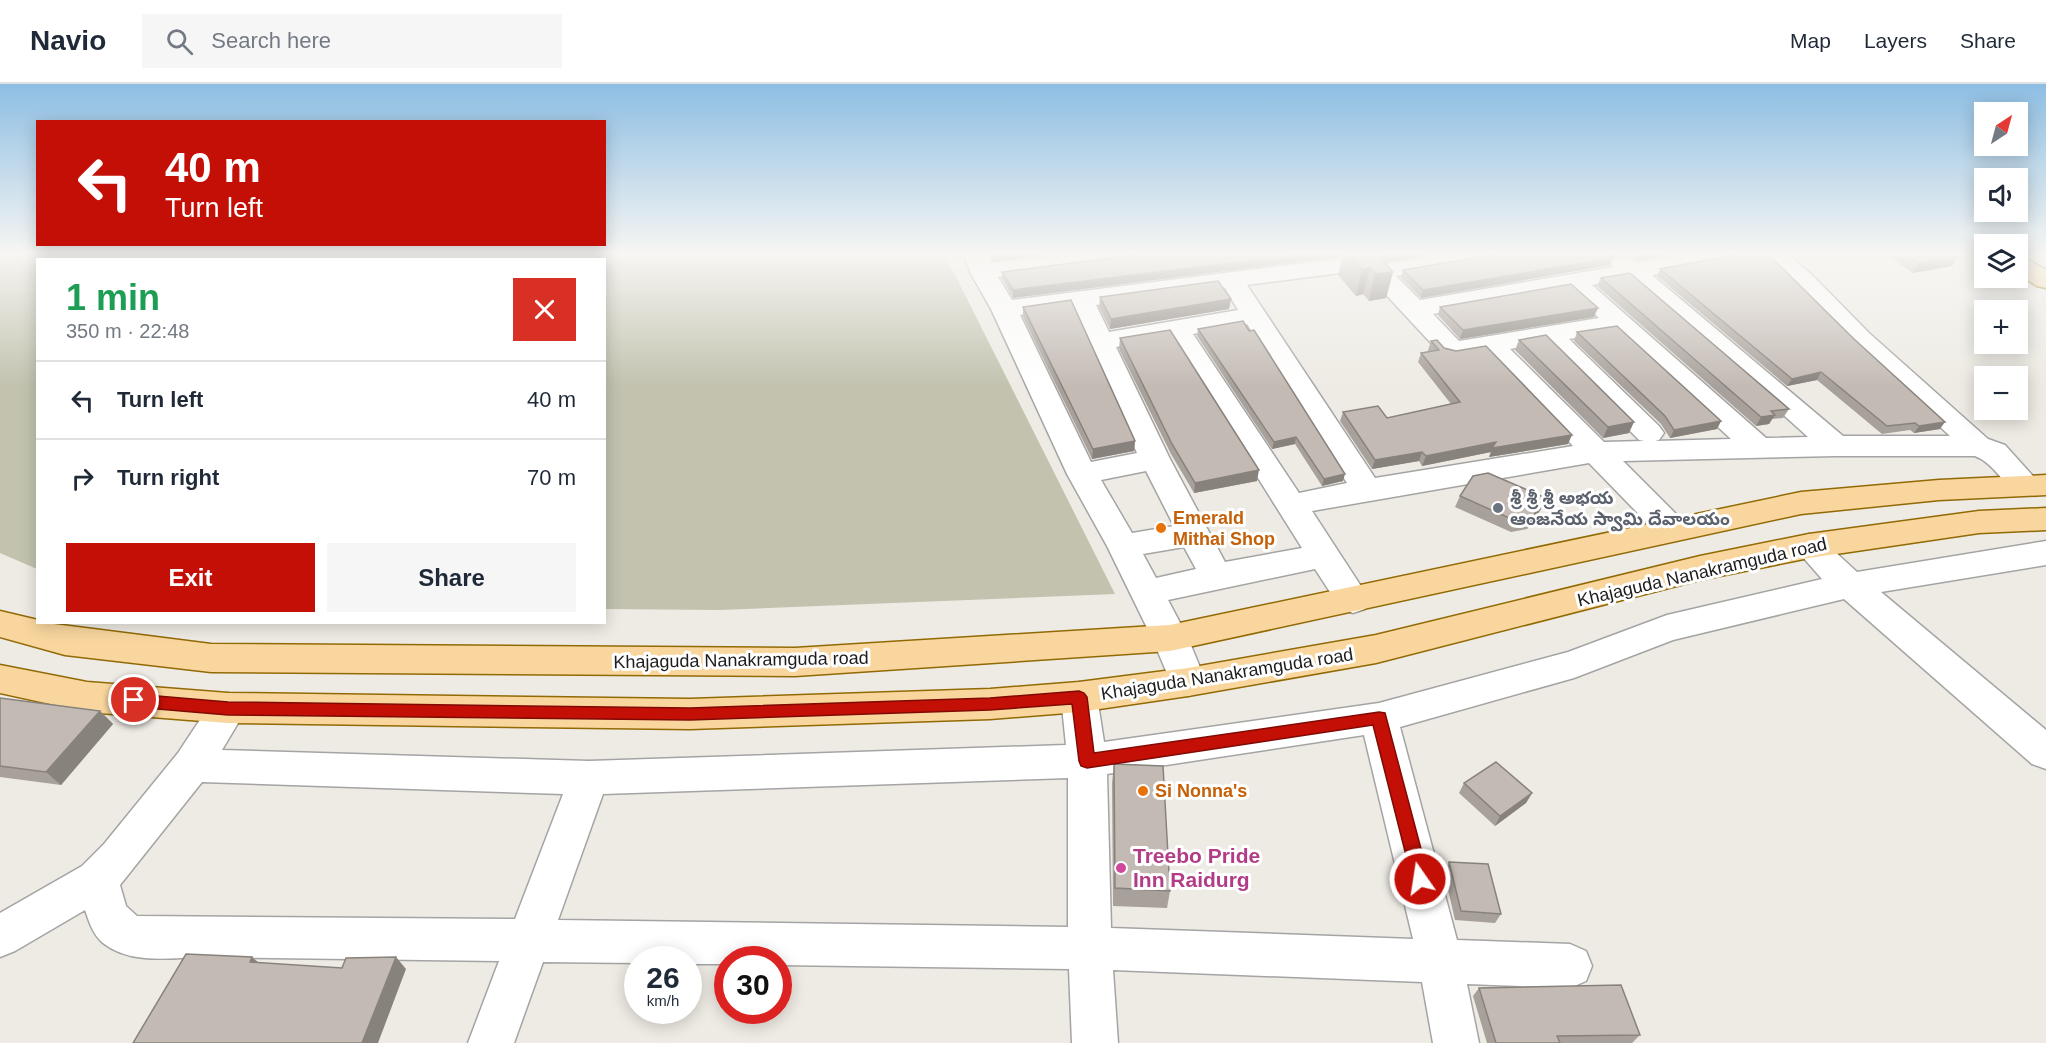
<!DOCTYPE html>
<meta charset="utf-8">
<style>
:root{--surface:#fff;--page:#f6f6f7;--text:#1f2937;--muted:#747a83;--line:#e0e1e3;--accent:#c40f06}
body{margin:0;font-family:Arial,"Noto Sans Telugu",sans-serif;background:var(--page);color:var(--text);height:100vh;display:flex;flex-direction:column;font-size:22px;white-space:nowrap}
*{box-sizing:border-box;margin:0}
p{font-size:20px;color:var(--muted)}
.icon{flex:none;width:33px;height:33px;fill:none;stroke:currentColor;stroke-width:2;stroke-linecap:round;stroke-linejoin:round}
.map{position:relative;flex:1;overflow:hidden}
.side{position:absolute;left:36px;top:174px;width:570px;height:366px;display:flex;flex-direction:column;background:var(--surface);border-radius:0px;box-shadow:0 3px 15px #0003}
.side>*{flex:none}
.banner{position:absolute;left:36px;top:36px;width:570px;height:126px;border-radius:0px;box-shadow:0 3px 15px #0003;background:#c40f06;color:#fff;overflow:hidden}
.needle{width:39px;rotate:36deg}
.tools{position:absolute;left:1974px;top:18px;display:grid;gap:12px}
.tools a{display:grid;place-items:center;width:54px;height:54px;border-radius:0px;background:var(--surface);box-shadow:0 3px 15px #0003;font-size:30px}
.speed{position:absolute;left:624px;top:862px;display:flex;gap:12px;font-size:30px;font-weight:700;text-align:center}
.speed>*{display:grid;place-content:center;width:78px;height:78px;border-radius:50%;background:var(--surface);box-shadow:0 3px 15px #0003;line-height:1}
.speed small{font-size:15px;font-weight:400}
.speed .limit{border:9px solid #d22;background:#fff;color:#111}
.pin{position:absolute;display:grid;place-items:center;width:51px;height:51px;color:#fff;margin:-26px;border:3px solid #fff;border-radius:50%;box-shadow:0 2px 6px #0007}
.me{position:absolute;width:66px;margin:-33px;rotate:347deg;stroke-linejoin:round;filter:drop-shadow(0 0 4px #0008)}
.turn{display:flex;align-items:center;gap:21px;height:126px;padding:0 30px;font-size:27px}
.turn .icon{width:78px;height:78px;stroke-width:2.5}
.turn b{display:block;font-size:42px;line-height:51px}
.round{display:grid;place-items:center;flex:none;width:63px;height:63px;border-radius:0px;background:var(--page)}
.summary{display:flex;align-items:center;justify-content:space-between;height:102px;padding:0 30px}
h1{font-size:36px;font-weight:600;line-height:45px;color:#1e9e55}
.cta{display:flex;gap:12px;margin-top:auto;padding:12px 30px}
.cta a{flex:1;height:69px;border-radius:0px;background:var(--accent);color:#fff;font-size:24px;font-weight:600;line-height:69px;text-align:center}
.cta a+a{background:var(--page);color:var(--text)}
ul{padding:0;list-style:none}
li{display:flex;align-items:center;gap:18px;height:78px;padding:0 30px;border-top:2px solid var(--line)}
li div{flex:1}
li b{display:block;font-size:22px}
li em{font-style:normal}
header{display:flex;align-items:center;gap:36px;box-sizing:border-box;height:84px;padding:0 30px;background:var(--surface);border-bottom:2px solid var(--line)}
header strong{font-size:28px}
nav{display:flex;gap:33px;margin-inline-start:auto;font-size:21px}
.search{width:420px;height:54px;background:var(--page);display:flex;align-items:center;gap:15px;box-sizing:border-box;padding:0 21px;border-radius:0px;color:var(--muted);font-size:22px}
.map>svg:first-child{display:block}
.construction{fill:#c2c2af}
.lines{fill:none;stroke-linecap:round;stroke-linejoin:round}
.minor-casing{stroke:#a4a4a4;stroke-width:3}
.major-casing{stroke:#926a05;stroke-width:3}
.minor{fill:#fff;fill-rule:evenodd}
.major{fill:#f9d69e;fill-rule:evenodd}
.wall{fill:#a8a09a}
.shaded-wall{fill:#88827d}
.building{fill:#c3bab3;stroke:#88827d;stroke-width:1.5}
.route{fill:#c40f06;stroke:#7f0a04;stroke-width:1.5}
.worship-dot{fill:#6b7280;stroke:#fff;stroke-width:2}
.food-dot{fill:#e8710a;stroke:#fff;stroke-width:2}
.hotel-dot{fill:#d1479c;stroke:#fff;stroke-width:2}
.labels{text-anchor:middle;stroke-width:6;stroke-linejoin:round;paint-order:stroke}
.worship-label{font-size:18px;font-weight:bold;fill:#5b616d;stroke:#fff;text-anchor:start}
.food-label{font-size:18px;font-weight:bold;fill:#c56008;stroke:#fff;text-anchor:start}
.street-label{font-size:18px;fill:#1d1d1d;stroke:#fff}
.near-hotel-label{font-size:21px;font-weight:bold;fill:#b23c85;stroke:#fff;text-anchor:start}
</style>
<header>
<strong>Navio</strong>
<div class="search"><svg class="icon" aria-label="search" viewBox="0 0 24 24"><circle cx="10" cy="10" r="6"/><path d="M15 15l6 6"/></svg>Search here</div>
<nav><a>Map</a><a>Layers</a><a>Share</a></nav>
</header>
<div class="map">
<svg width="2046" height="959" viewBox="0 0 2046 959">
<rect width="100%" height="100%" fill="#eeebe4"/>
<!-- construction -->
<polygon class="construction" points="0,169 944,169 1115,510 720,526 605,525 604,176 38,176 37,485 0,469"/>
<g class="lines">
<!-- minor casing -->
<g class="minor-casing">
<g id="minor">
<path d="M963,169H987L991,179L1076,169H1144L1141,174L1132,176L998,193L1012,216L1351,173L1348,169H1373L1384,180L1449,169H1503L1500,174L1491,176L1396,192L1420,216L1613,183L1611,179L1614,174L1623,172L1637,178L1692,169H1744L1741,174L1732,176L1652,191L1843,352H1950L1851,261L1760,169H1786L1812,191L1869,249L1988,355L2005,361L2041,401L2037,408C2007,417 2000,381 1975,372H1836L1623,377L1684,438L1689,446L1684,454L1673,457L1662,454L1589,379L1312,427L1370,516L1365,525L1353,529L1341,525L1315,485L1168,516L1188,554L1206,598L1201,608L1188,612L1175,608L1152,554L1107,462L1067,390L991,225L970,188ZM1363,186L1443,272L1453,274L1484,269L1573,362L1375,394L1247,201ZM1627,195L1729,282L1808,353L1766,354L1592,201ZM1225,204L1238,226L1109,248L1096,221ZM1568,206L1599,234L1459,257L1433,230ZM1072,224L1137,369L1091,378L1020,231ZM1247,240L1347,399L1299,409L1193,250ZM1614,248L1731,355L1655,357L1659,356L1664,349L1659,342L1569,255ZM1170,254L1302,464L1225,478L1170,375L1116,263ZM1543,259L1639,356L1644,357L1604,358L1510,265ZM1146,387L1174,442L1132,449L1101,396ZM1184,463L1196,485L1156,494L1143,470Z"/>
<path d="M1809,450L1820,454L1857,488L2046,457V481L1881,508L2046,646V685L2032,680L1844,515L1673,556L1574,594L1400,643L1457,856L1570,860L1586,867L1592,882L1586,897L1570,904L1467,900L1479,959H1433L1422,898L1113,886L1118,959H1072L1069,885L778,881V876H728V880H688V876H638V879L543,878L514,959H468L499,877L195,873C165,875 128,879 103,859C93,851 89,837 85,826L15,867L0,873V829L82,782L104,760L178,669L215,613L228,609L241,613L247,624L222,666L589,677L1066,661L1061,613L1066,603L1079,598L1092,603L1097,613L1104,658L1379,619L1568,568L1667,531L1822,495L1793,462L1798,454ZM1364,651L1413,855L1111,844L1107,690ZM1068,694V843L558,836L603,710ZM202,698L563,710L515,835L137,832L126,822L120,801Z"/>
</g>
</g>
<!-- major casing -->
<g class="major-casing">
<g id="major">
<polygon points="2018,173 2027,175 2046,186 2046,204 2037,202 2018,190"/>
<polygon points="2046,391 2046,411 1939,416 1801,430 1170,567 795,592 211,588 65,571 0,553 0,527 38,536 38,538 211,560 795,564 1170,541 1801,408 1939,396"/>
<polygon points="2046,424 2046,446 1979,449 1809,474 1700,496 1376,579 1188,612 1079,628 990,635 690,645 228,639 87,628 0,609 0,581 87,598 228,609 690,615 990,605 1079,598 1188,584 1376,551 1700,472 1809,450 1979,427"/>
</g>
</g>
<!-- minor -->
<use href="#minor" class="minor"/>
<!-- major -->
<use href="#major" class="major"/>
</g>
<!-- wall -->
<g class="wall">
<polygon points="989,169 1059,169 992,177"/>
<polygon points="1142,169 1375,169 1393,188 1386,214 1369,217 1363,210 1356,212 1338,191 1343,172 1013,214 1002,195 1002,188 1133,171"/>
<polygon points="1375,169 1437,169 1385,178"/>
<polygon points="1503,169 1679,169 1637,176 1623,170 1613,173 1610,181 1421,214 1401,194 1403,186"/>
<polygon points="1885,169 1953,169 1952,182 1913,189 1885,170"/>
<polygon points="1660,185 1940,345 1914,349 1910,346 1882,350 1817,296 1787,302 1657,192"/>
<polygon points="1601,194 1789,325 1783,334 1772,335 1769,340 1756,342 1597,202"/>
<polygon points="1100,213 1231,215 1229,225 1110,245 1099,223"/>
<polygon points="1023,223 1135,357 1134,367 1092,375 1023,233"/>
<polygon points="1440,223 1594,233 1460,255 1438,231"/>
<polygon points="1198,245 1343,397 1322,402 1295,360 1272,365 1197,252"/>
<polygon points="1577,248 1721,337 1717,345 1670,354 1661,340 1574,257"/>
<polygon points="1120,254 1257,397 1194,409 1171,370 1119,265"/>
<polygon points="1519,256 1629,349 1603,354 1515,266"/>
<polygon points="1431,257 1444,264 1568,360 1489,373 1491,368 1422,382 1419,377 1372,385 1340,337 1343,328 1387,334 1451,320 1418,278 1421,269 1429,268 1428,266"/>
<polygon points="1460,412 1541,425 1527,445 1511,448 1455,423"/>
<polygon points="0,614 100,627 113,640 61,701 0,693"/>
<polygon points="1114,680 1170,807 1167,824 1113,822 1112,699"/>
<polygon points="1464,699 1532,709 1526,719 1495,742 1459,709"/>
<polygon points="1449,778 1501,830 1495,839 1455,836 1444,788"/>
<polygon points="1479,904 1640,951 1632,959 1487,959 1473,912"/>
</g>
<!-- shaded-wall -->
<g class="shaded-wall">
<polygon points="992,169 1059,169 992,177"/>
<polygon points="1312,169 1343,169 1343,172 1013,214 1013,206"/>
<polygon points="1397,169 1437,169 1385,178 1387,170"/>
<polygon points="1614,169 1623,169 1623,170 1612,173"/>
<polygon points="1640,169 1679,169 1637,176"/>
<polygon points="1958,172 1952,182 1913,189 1919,179"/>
<polygon points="1613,174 1610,181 1421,214 1423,206"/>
<polygon points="1370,184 1363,210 1356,212 1362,186"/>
<polygon points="1393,188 1386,214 1369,217 1375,190"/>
<polygon points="1231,215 1229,225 1110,245 1111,235"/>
<polygon points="1598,224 1594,233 1460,255 1463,246"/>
<polygon points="1821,288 1817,296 1787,302 1792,295"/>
<polygon points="1775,331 1769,340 1756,342 1761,333"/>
<polygon points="1721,337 1717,345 1670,354 1674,346"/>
<polygon points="1634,338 1629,349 1603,354 1608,343"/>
<polygon points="1945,338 1940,345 1914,349 1919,342"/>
<polygon points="1572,351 1568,360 1489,373 1491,368 1422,382 1426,372 1496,358"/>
<polygon points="1296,353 1295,360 1272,365 1274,358"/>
<polygon points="1135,357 1134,367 1092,375 1093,365"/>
<polygon points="1422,368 1419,377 1372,385 1375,376"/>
<polygon points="1259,386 1257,397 1194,409 1195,399"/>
<polygon points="1345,390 1343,397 1322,402 1324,395"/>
<polygon points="1546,414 1541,425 1527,445 1531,435"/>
<polygon points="100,627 113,640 61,701 46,688"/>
<polygon points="1532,709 1526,719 1495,742 1500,732"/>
<polygon points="252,873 265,884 250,878"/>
<polygon points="396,873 406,885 378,959 362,959"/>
</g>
<!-- building -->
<g class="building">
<polygon points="1142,169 1312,169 1013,206 1002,188 1133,171"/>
<polygon points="1347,169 1375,169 1393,188 1375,190 1370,184 1362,186"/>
<polygon points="1503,169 1614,169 1613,174 1423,206 1403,186"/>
<polygon points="1745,169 1767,169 1854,255 1945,338 1919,342 1915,339 1887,342 1821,288 1792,295 1660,185"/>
<polygon points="1904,169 1953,169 1958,172 1919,179"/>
<polygon points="1630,189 1789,325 1771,327 1775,331 1761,333 1601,194"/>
<polygon points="1218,197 1231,215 1111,235 1100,213"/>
<polygon points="1571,200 1598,224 1463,246 1440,223"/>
<polygon points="1071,216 1135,357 1093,365 1023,223"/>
<polygon points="1243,237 1249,247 1254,246 1345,390 1324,395 1296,353 1274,358 1198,245"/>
<polygon points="1617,242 1721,337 1674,346 1665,332 1577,248"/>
<polygon points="1170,246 1259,386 1195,399 1172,360 1120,254"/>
<polygon points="1546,251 1634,338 1608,343 1519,256"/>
<polygon points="1437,256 1444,264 1456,267 1486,262 1572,351 1492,364 1496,358 1426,372 1422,368 1375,376 1343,328 1378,322 1387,334 1460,318 1421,269 1439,266 1431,257"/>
<polygon points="1488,389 1546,414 1531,435 1516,437 1460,412 1473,392"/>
<polygon points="0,614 100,627 46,688 0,682"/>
<polygon points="1496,678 1532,709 1500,732 1464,699"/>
<polygon points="1114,680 1163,682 1170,807 1115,804"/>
<polygon points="1449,778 1488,780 1501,830 1461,827"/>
<polygon points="186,870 252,873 250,878 342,884 346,874 396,873 362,959 133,959"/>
<polygon points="1621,901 1640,951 1557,952 1560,959 1496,959 1479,904"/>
</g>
<!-- sky -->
<linearGradient id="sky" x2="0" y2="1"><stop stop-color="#8dbee3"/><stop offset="0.56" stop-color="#f7f6f3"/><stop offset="1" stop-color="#f7f6f3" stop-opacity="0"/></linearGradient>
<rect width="2046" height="303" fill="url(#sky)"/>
<!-- route -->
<polygon class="route" points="1079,607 1084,609 1087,613 1094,669 1379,628 1385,629 1429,795 1427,800 1420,803 1414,800 1412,795 1373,641 1087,684 1081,682 1079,677 1072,620 990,626 690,636 228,631 134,623 129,621 126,616 129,612 134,610 228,618 690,624 990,614"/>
<!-- markers -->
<circle class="worship-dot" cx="1498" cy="424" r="6"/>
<g class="food-dot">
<circle cx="1161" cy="444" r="6"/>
<circle cx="1143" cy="707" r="6"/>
</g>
<circle class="hotel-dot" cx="1121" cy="784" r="6"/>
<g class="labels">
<!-- worship labels -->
<g class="worship-label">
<text x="1510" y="420">శ్రీ శ్రీ శ్రీ అభయ<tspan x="1510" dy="21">ఆంజనేయ స్వామి దేవాలయం</tspan></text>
</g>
<!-- food labels -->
<g class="food-label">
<text x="1173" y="440">Emerald<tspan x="1173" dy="21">Mithai Shop</tspan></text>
<text x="1155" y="713">Si Nonna's</text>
</g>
<!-- street labels -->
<g class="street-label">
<text transform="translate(1702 488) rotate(-13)" y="6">Khajaguda Nanakramguda road</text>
<text transform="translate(741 576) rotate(-1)" y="6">Khajaguda Nanakramguda road</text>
<text transform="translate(1227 590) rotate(-9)" y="6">Khajaguda Nanakramguda road</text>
</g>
<!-- near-hotel labels -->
<g class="near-hotel-label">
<text x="1133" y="779">Treebo Pride<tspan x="1133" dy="24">Inn Raidurg</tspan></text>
</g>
</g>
</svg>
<div class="tools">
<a><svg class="needle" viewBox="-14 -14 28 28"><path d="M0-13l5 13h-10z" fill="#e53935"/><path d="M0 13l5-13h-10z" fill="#747a83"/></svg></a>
<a><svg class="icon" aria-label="sound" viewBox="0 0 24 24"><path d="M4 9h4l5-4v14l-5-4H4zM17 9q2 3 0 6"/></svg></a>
<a><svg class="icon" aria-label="layers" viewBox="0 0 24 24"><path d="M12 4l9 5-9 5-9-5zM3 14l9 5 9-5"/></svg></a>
<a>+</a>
<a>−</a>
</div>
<div class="speed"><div>26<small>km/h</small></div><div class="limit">30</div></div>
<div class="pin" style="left:134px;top:616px;background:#d93025"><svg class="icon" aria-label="arrive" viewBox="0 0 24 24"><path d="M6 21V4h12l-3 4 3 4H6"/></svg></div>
<svg class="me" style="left:1420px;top:795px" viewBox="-20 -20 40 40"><circle r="17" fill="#c40f06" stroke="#fff" stroke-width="3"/><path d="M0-11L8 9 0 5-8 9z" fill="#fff"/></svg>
<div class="banner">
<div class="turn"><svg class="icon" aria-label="left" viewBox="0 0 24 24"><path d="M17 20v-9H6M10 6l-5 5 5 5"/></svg><div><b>40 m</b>Turn left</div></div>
</div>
<section class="side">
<div class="summary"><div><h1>1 min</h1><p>350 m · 22:48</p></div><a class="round" style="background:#d93025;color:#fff"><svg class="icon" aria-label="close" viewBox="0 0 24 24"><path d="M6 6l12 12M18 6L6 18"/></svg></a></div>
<ul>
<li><svg class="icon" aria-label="left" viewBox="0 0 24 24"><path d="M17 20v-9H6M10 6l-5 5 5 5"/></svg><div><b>Turn left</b></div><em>40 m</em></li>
<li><svg class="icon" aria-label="right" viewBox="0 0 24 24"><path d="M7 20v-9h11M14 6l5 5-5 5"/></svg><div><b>Turn right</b></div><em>70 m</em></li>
</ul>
<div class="cta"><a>Exit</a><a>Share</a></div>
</section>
</div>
